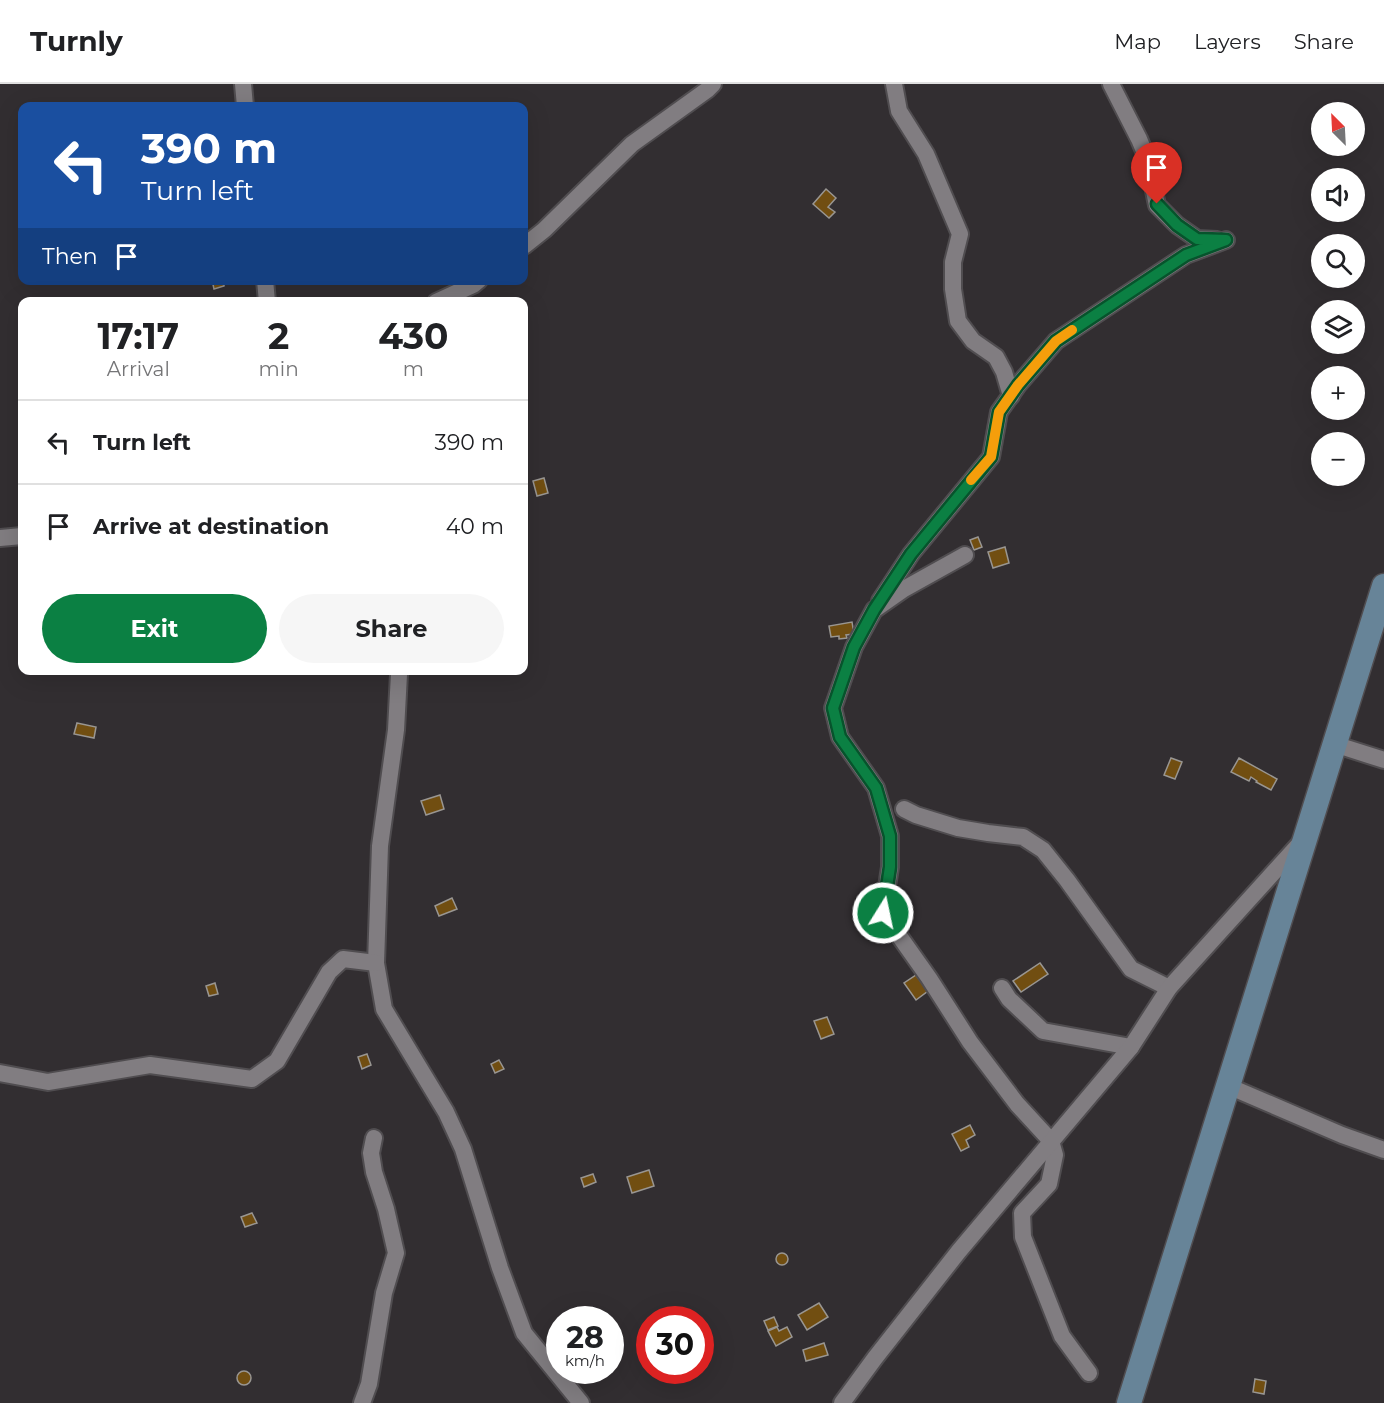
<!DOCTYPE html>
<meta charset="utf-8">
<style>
:root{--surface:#fff;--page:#f6f6f6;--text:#202124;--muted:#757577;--line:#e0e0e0;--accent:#0b8043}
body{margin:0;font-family:Montserrat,sans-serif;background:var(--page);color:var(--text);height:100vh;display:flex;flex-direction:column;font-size:22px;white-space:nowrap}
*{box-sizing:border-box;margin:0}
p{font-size:20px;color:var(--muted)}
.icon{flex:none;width:33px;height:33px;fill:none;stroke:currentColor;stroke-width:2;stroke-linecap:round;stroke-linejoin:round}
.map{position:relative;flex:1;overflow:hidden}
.panel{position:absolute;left:18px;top:213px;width:510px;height:378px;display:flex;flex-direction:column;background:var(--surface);border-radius:12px;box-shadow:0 6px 24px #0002}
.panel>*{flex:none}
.guide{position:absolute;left:18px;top:18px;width:510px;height:183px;border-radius:12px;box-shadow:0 6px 24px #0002;background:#1a4fa0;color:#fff;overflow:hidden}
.needle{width:39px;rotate:336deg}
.controls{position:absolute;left:1311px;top:18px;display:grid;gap:12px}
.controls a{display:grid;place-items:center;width:54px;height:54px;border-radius:50%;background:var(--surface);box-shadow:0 6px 24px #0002;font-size:30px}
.speed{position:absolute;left:546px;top:1222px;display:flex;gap:12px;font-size:30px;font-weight:700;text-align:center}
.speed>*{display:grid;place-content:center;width:78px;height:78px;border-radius:50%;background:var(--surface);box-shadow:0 6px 24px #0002;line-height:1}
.speed small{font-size:15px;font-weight:400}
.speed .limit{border:9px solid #d22;background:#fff;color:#111}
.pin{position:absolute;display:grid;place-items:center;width:51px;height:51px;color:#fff;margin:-62px -26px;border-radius:50% 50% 50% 0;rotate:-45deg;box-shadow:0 0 6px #0007}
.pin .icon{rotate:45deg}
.me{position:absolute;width:66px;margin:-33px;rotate:10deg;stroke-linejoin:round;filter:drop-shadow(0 0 4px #0008)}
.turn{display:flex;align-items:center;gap:21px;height:126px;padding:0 24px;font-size:27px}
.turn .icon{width:78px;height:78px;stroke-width:2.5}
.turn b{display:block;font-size:42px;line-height:51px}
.then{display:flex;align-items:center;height:57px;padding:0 24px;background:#0003;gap:12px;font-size:22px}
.eta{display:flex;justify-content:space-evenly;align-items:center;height:102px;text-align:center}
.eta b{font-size:36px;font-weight:700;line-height:42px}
.primary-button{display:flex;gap:12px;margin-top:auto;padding:12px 24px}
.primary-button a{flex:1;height:69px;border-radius:36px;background:var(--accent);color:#fff;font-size:24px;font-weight:700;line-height:69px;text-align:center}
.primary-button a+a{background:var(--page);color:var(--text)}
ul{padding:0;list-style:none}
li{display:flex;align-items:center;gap:18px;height:84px;padding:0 24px;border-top:2px solid var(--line)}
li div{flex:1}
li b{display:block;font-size:22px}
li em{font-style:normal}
header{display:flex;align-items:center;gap:36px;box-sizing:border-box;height:84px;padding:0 30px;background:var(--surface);border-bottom:2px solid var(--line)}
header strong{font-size:28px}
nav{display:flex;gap:33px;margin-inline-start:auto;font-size:21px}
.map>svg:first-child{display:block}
.building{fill:#714e11;stroke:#999692;stroke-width:1.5}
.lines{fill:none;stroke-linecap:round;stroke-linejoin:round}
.minor-casing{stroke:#504d50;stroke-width:20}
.secondary-casing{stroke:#504d50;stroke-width:27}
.minor{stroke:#817d81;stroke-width:16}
.secondary{stroke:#678498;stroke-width:24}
.route-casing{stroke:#07532c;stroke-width:15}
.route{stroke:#0b8043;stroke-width:10}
.slow{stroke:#f59e0b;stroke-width:10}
</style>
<header>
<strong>Turnly</strong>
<nav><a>Map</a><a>Layers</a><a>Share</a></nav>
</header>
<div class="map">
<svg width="1384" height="1319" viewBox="0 0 1384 1319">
<rect width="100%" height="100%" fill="#322e31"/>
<!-- building -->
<g class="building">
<polygon points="826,105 836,114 828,123 835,128 829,134 813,120"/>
<polygon points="212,196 232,196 232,197 224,200 224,202 214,205"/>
<polygon points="544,394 548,409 537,412 533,397"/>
<polygon points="978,453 982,463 974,466 970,456"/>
<polygon points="1005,463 1009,479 993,484 988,468"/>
<polygon points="852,538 854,550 846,551 847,554 839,555 839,552 831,553 829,542"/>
<polygon points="77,639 96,643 94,654 74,650"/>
<polygon points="1171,674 1182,678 1175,695 1164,691"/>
<polygon points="1239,674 1277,695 1271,706 1256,698 1257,697 1251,693 1249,697 1231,688"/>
<polygon points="440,711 444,725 426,731 421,717"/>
<polygon points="452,814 457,825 439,832 435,822"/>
<polygon points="1040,879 1048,890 1021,908 1013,897"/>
<polygon points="916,891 928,907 916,916 904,899"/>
<polygon points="215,899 218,910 209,912 206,902"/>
<polygon points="827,933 834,950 821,955 814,937"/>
<polygon points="367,970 371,981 362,985 358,973"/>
<polygon points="499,976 504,985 495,989 491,980"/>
<polygon points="970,1041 975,1051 966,1056 969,1063 961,1067 952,1050"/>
<polygon points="649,1086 654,1102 632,1109 627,1093"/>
<polygon points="593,1090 596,1098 584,1103 581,1094"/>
<polygon points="252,1129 257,1139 245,1143 241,1133"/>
<circle cx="782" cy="1175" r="6"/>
<polygon points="819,1219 828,1233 807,1246 798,1231"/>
<polygon points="774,1233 778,1242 768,1246 764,1237"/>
<polygon points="777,1243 779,1247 787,1243 792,1253 776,1262 768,1247"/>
<polygon points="824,1259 828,1271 806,1277 803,1266"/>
<circle cx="244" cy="1294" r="7"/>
<polygon points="1255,1295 1266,1297 1264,1310 1253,1308"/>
</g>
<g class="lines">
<!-- minor casing -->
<g class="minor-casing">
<g id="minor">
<polyline points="243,0 245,22"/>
<polyline points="894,0 899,27 926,70 960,150 953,178 953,205 958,237 973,257 996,273 1004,288 1011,312"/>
<polyline points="1111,0 1139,55 1147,74 1157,121 1177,141 1197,155 1217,156"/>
<polyline points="524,162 544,146 632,60 707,6 713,0"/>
<polyline points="265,196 267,218"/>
<polyline points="436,218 473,201 479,196"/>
<polyline points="0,454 22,452"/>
<polyline points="965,471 904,505 874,526 854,563 833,624 840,653 876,704 890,752 890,783 883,829 929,894 970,958 1017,1020 1051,1057 1055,1071 1049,1100 1022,1129 1023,1153 1062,1252 1089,1289"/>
<polyline points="880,517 911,470 991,373 999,328 1018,301 1056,257 1186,171 1226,156"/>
<polyline points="398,586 399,590 396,646 380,762 376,879 384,925 446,1028 463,1065 500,1184 524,1249 581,1319"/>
<polyline points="1334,660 1384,676"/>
<polyline points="904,725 916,731 958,744 988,749 1023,753 1043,766 1067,796 1131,885 1169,904"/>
<polyline points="1002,904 1009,915 1043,947 1131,963"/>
<polyline points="0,989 48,998 150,981 252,995 277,977 329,888 343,875 376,879"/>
<polyline points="1228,1002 1342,1051 1384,1066"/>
<polyline points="362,1319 369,1300 384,1209 396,1169 386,1125 374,1088 371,1069 374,1054"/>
<polyline points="842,1319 875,1274 959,1167 1131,963 1169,904 1302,757"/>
</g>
</g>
<!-- secondary casing -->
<g class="secondary-casing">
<polyline id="secondary" points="1129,1319 1384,502"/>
</g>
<!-- minor -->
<use href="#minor" class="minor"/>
<!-- secondary -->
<use href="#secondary" class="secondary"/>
</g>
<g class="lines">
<!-- route casing -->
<g class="route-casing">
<polyline id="route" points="883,829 890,783 890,752 876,704 840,653 833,624 854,563 874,526 911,470 991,373 999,328 1018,301 1056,257 1186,171 1226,156 1197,155 1177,141 1157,120"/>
</g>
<!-- route -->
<use href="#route" class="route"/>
<!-- slow -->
<polyline class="slow" points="971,396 991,373 999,328 1018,301 1056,257 1072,246"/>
</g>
</svg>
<div class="controls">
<a><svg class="needle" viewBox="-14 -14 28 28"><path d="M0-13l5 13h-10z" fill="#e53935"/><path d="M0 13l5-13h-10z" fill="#757577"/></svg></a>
<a><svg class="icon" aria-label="sound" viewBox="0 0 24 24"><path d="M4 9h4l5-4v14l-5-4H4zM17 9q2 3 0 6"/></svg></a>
<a><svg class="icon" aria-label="search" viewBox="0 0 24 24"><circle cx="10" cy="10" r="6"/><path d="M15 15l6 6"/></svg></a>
<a><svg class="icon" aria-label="layers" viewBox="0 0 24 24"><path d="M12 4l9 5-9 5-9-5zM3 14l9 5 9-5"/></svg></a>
<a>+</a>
<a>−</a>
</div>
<div class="speed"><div>28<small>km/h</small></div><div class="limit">30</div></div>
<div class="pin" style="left:1157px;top:120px;background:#d93025"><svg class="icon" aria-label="arrive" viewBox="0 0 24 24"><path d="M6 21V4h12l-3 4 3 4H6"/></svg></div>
<svg class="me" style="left:883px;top:829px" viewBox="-20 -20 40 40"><circle r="17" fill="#0b8043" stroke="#fff" stroke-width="3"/><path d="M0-11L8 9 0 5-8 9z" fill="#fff"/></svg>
<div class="guide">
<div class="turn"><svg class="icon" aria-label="left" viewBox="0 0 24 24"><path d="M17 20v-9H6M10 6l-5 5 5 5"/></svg><div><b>390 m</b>Turn left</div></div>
<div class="then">Then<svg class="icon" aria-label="arrive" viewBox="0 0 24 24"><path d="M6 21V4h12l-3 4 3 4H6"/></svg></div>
</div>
<section class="panel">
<div class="eta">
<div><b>17:17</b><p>Arrival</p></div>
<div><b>2</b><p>min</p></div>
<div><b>430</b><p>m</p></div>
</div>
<ul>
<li><svg class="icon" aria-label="left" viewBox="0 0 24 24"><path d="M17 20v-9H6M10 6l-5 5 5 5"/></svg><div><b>Turn left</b></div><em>390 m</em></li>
<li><svg class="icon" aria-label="arrive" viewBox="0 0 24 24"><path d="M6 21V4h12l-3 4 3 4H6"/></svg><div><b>Arrive at destination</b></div><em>40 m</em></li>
</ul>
<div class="primary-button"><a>Exit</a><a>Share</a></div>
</section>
</div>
